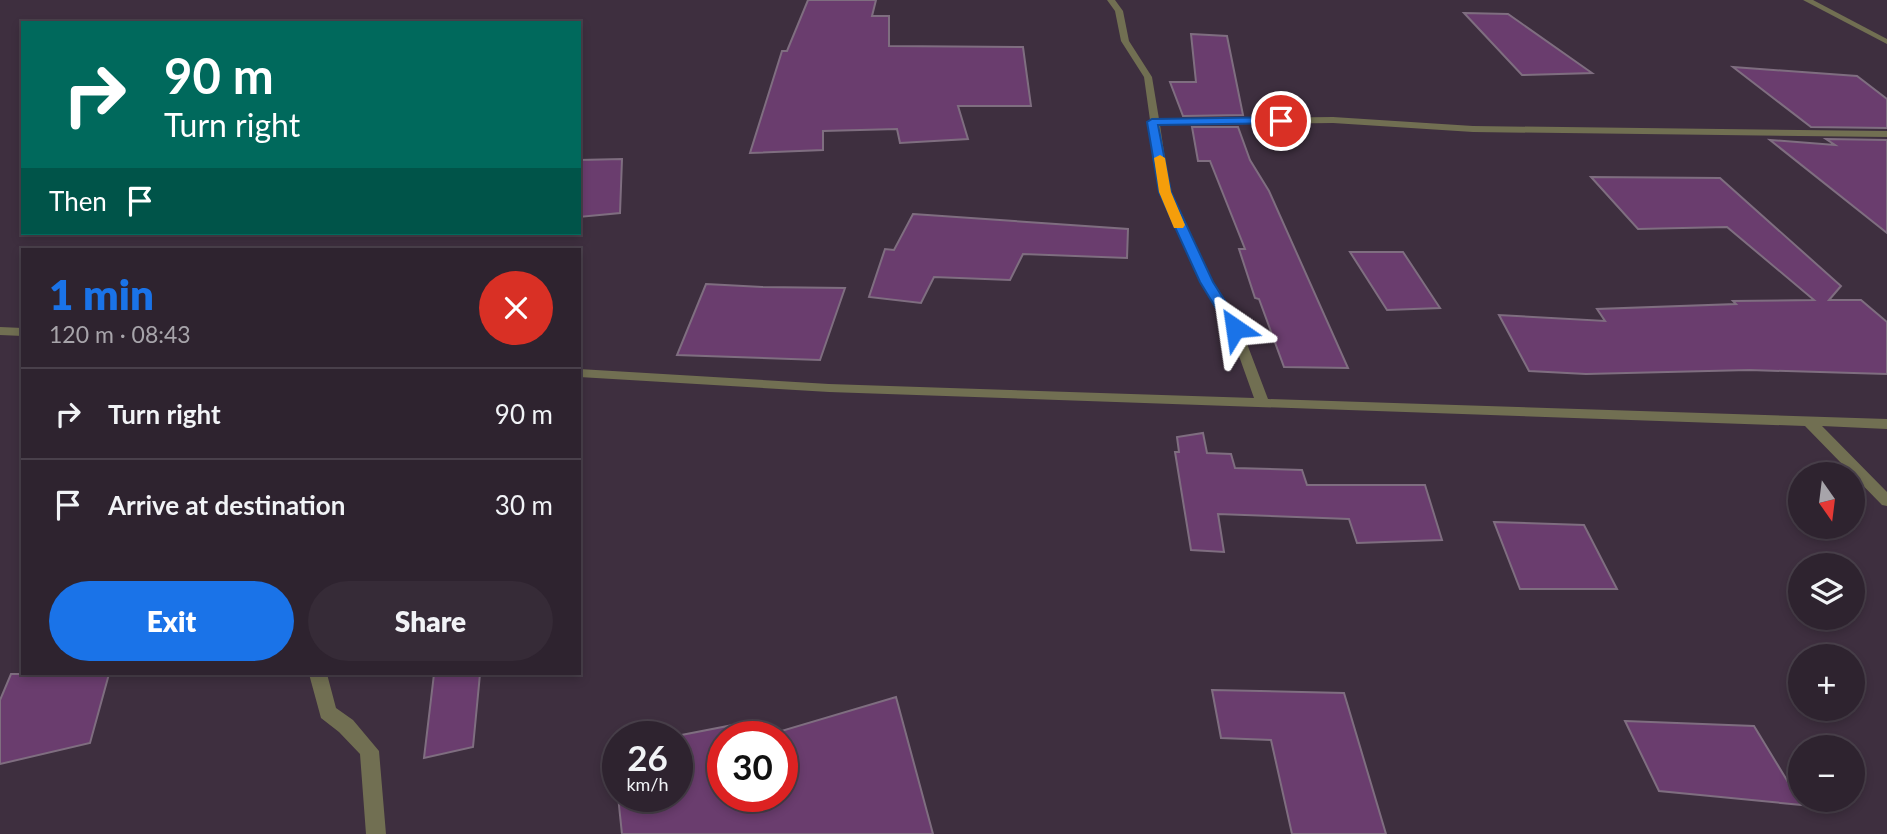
<!DOCTYPE html>
<meta charset="utf-8">
<style>
:root{--surface:#2e232f;--page:#362b37;--text:#f1f3f6;--muted:#a7a4aa;--line:#49404b;--accent:#1a73e8}
body{margin:0;font-family:Lato,sans-serif;background:var(--page);color:var(--text);height:100vh;display:flex;flex-direction:column;font-size:26px;white-space:nowrap}
*{box-sizing:border-box;margin:0}
p{font-size:23px;color:var(--muted)}
.icon{flex:none;width:38px;height:38px;fill:none;stroke:currentColor;stroke-width:2;stroke-linecap:round;stroke-linejoin:round}
.map{position:relative;flex:1;overflow:hidden}
.panel{position:absolute;left:21px;top:248px;width:560px;height:427px;display:flex;flex-direction:column;background:var(--surface);border-radius:0px;box-shadow:0 4px 10px #0003,0 0 0 2px var(--line)}
.panel>*{flex:none}
.banner{position:absolute;left:21px;top:21px;width:560px;height:214px;border-radius:0px;box-shadow:0 4px 10px #0003,0 0 0 2px var(--line);background:#00695c;color:#fff;overflow:hidden}
.needle{width:46px;rotate:166deg}
.buttons{position:absolute;left:1788px;top:462px;display:grid;gap:14px}
.buttons a{display:grid;place-items:center;width:77px;height:77px;border-radius:50%;background:var(--surface);box-shadow:0 4px 10px #0003,0 0 0 2px var(--line);font-size:35px}
.speed{position:absolute;left:602px;top:721px;display:flex;gap:14px;font-size:35px;font-weight:700;text-align:center}
.speed>*{display:grid;place-content:center;width:91px;height:91px;border-radius:50%;background:var(--surface);box-shadow:0 4px 10px #0003,0 0 0 2px var(--line);line-height:1}
.speed small{font-size:18px;font-weight:400}
.speed .limit{border:10px solid #d22;background:#fff;color:#111}
.pin{position:absolute;display:grid;place-items:center;width:60px;height:60px;color:#fff;margin:-30px;border:4px solid #fff;border-radius:50%;box-shadow:0 2px 7px #0007}
.me{position:absolute;width:77px;margin:-38px;rotate:328deg;stroke-linejoin:round;filter:drop-shadow(0 0 5px #0008)}
.turn{display:flex;align-items:center;gap:24px;height:147px;padding:0 28px;font-size:32px}
.turn .icon{width:91px;height:91px;stroke-width:2.5}
.turn b{display:block;font-size:49px;line-height:60px}
.then{display:flex;align-items:center;height:66px;padding:0 28px;background:#0003;gap:14px;font-size:26px}
.round{display:grid;place-items:center;flex:none;width:74px;height:74px;border-radius:37px;background:var(--page)}
.head{display:flex;align-items:center;justify-content:space-between;height:119px;padding:0 28px}
h1{font-size:42px;font-weight:800;line-height:52px;color:var(--accent)}
.action{display:flex;gap:14px;margin-top:auto;padding:14px 28px}
.action a{flex:1;height:80px;border-radius:42px;background:var(--accent);color:#fff;font-size:28px;font-weight:800;line-height:80px;text-align:center}
.action a+a{background:var(--page);color:var(--text)}
ul{padding:0;list-style:none}
li{display:flex;align-items:center;gap:21px;height:91px;padding:0 28px;border-top:2px solid var(--line)}
li div{flex:1}
li b{display:block;font-size:26px}
li em{font-style:normal}
.map>svg:first-child{display:block}
.building{fill:#6a3d6e;stroke:#7f6e80;stroke-width:2}
.lines{fill:none;stroke-linecap:round;stroke-linejoin:round}
.minor{fill:#716f52;fill-rule:evenodd}
.route{fill:#1a73e8;stroke:#114b97;stroke-width:2}
.slow{fill:#f59e0b}
</style>
<div class="map">
<svg width="1887" height="834" viewBox="0 0 1887 834">
<rect width="100%" height="100%" fill="#3e2f3f"/>
<!-- building -->
<g class="building">
<polygon points="808,0 876,0 872,16 889,16 889,46 1023,47 1031,106 958,106 968,139 900,143 897,129 823,131 823,150 750,153 782,51 787,51"/>
<polygon points="1464,13 1508,14 1592,73 1522,75"/>
<polygon points="1191,34 1227,36 1243,115 1183,116 1170,82 1196,82"/>
<polygon points="1733,67 1857,76 1887,99 1887,128 1811,127"/>
<polygon points="1192,127 1238,127 1250,160 1269,191 1348,368 1284,367 1259,299 1255,298 1239,249 1245,249 1210,161 1198,161"/>
<polygon points="1826,139 1887,140 1887,233 1770,140 1835,145"/>
<polygon points="622,159 620,213 579,217 579,160"/>
<polygon points="1591,177 1720,178 1841,286 1829,300 1861,300 1887,322 1887,374 1749,370 1586,374 1529,371 1499,315 1605,321 1597,309 1736,304 1733,301 1814,300 1727,227 1638,229"/>
<polygon points="913,214 1128,229 1127,258 1023,254 1010,280 934,277 921,303 869,297 885,249 894,250"/>
<polygon points="1350,252 1403,252 1440,308 1387,310"/>
<polygon points="706,284 762,287 845,288 820,360 677,355"/>
<polygon points="1203,433 1207,453 1231,454 1235,468 1302,470 1307,485 1425,485 1442,540 1357,543 1349,519 1218,514 1224,552 1191,550 1175,452 1179,452 1177,437"/>
<polygon points="1494,522 1584,525 1617,589 1520,589"/>
<polygon points="11,674 109,674 90,743 0,764 0,700"/>
<polygon points="434,674 480,674 473,747 424,758"/>
<polygon points="1212,690 1344,693 1386,834 1292,834 1271,740 1221,738"/>
<polygon points="896,697 933,834 622,834 618,796 677,796 677,737 671,737 733,725 735,737 723,737 723,796 782,796 782,737 761,737"/>
<polygon points="1625,721 1754,726 1802,805 1659,791"/>
</g>
<g class="lines">
<!-- minor -->
<g class="minor">
<polygon points="1107,0 1115,0 1123,11 1129,41 1152,77 1159,119 1333,117 1473,126 1887,131 1887,137 1473,132 1333,123 1160,125 1170,193 1213,282 1241,328 1268,399 1887,419 1887,429 1822,426 1887,492 1887,506 1882,505 1805,426 829,392 579,377 579,369 829,384 1254,398 1229,328 1201,282 1160,193 1150,124 1147,122 1150,120 1144,77 1121,41 1115,11"/>
<polygon points="1803,0 1813,0 1887,39 1887,44"/>
<polygon points="0,327 23,328 23,336 0,335"/>
<polygon points="309,674 327,674 336,708 353,720 379,751 386,834 366,834 360,754 339,732 321,718"/>
</g>
</g>
<!-- route -->
<polygon class="route" points="1281,117 1285,118 1285,123 1158,125 1171,192 1213,282 1242,328 1235,332 1230,331 1200,282 1159,192 1147,122 1152,119"/>
<!-- slow -->
<polygon class="slow" points="1160,155 1165,158 1171,192 1185,225 1183,228 1174,228 1159,192 1154,158"/>
</svg>
<div class="buttons">
<a><svg class="needle" viewBox="-14 -14 28 28"><path d="M0-13l5 13h-10z" fill="#e53935"/><path d="M0 13l5-13h-10z" fill="#a7a4aa"/></svg></a>
<a><svg class="icon" aria-label="layers" viewBox="0 0 24 24"><path d="M12 4l9 5-9 5-9-5zM3 14l9 5 9-5"/></svg></a>
<a>+</a>
<a>−</a>
</div>
<div class="speed"><div>26<small>km/h</small></div><div class="limit">30</div></div>
<div class="pin" style="left:1281px;top:121px;background:#d93025"><svg class="icon" aria-label="arrive" viewBox="0 0 24 24"><path d="M6 21V4h12l-3 4 3 4H6"/></svg></div>
<svg class="me" style="left:1235px;top:328px" viewBox="-20 -20 40 40"><path d="M0-17L14 15 0 8-14 15z" fill="#1a73e8" stroke="#fff" stroke-width="4"/></svg>
<div class="banner">
<div class="turn"><svg class="icon" aria-label="right" viewBox="0 0 24 24"><path d="M7 20v-9h11M14 6l5 5-5 5"/></svg><div><b>90 m</b>Turn right</div></div>
<div class="then">Then<svg class="icon" aria-label="arrive" viewBox="0 0 24 24"><path d="M6 21V4h12l-3 4 3 4H6"/></svg></div>
</div>
<section class="panel">
<div class="head"><div><h1>1 min</h1><p>120 m · 08:43</p></div><a class="round" style="background:#d93025;color:#fff"><svg class="icon" aria-label="close" viewBox="0 0 24 24"><path d="M6 6l12 12M18 6L6 18"/></svg></a></div>
<ul>
<li><svg class="icon" aria-label="right" viewBox="0 0 24 24"><path d="M7 20v-9h11M14 6l5 5-5 5"/></svg><div><b>Turn right</b></div><em>90 m</em></li>
<li><svg class="icon" aria-label="arrive" viewBox="0 0 24 24"><path d="M6 21V4h12l-3 4 3 4H6"/></svg><div><b>Arrive at destination</b></div><em>30 m</em></li>
</ul>
<div class="action"><a>Exit</a><a>Share</a></div>
</section>
</div>
